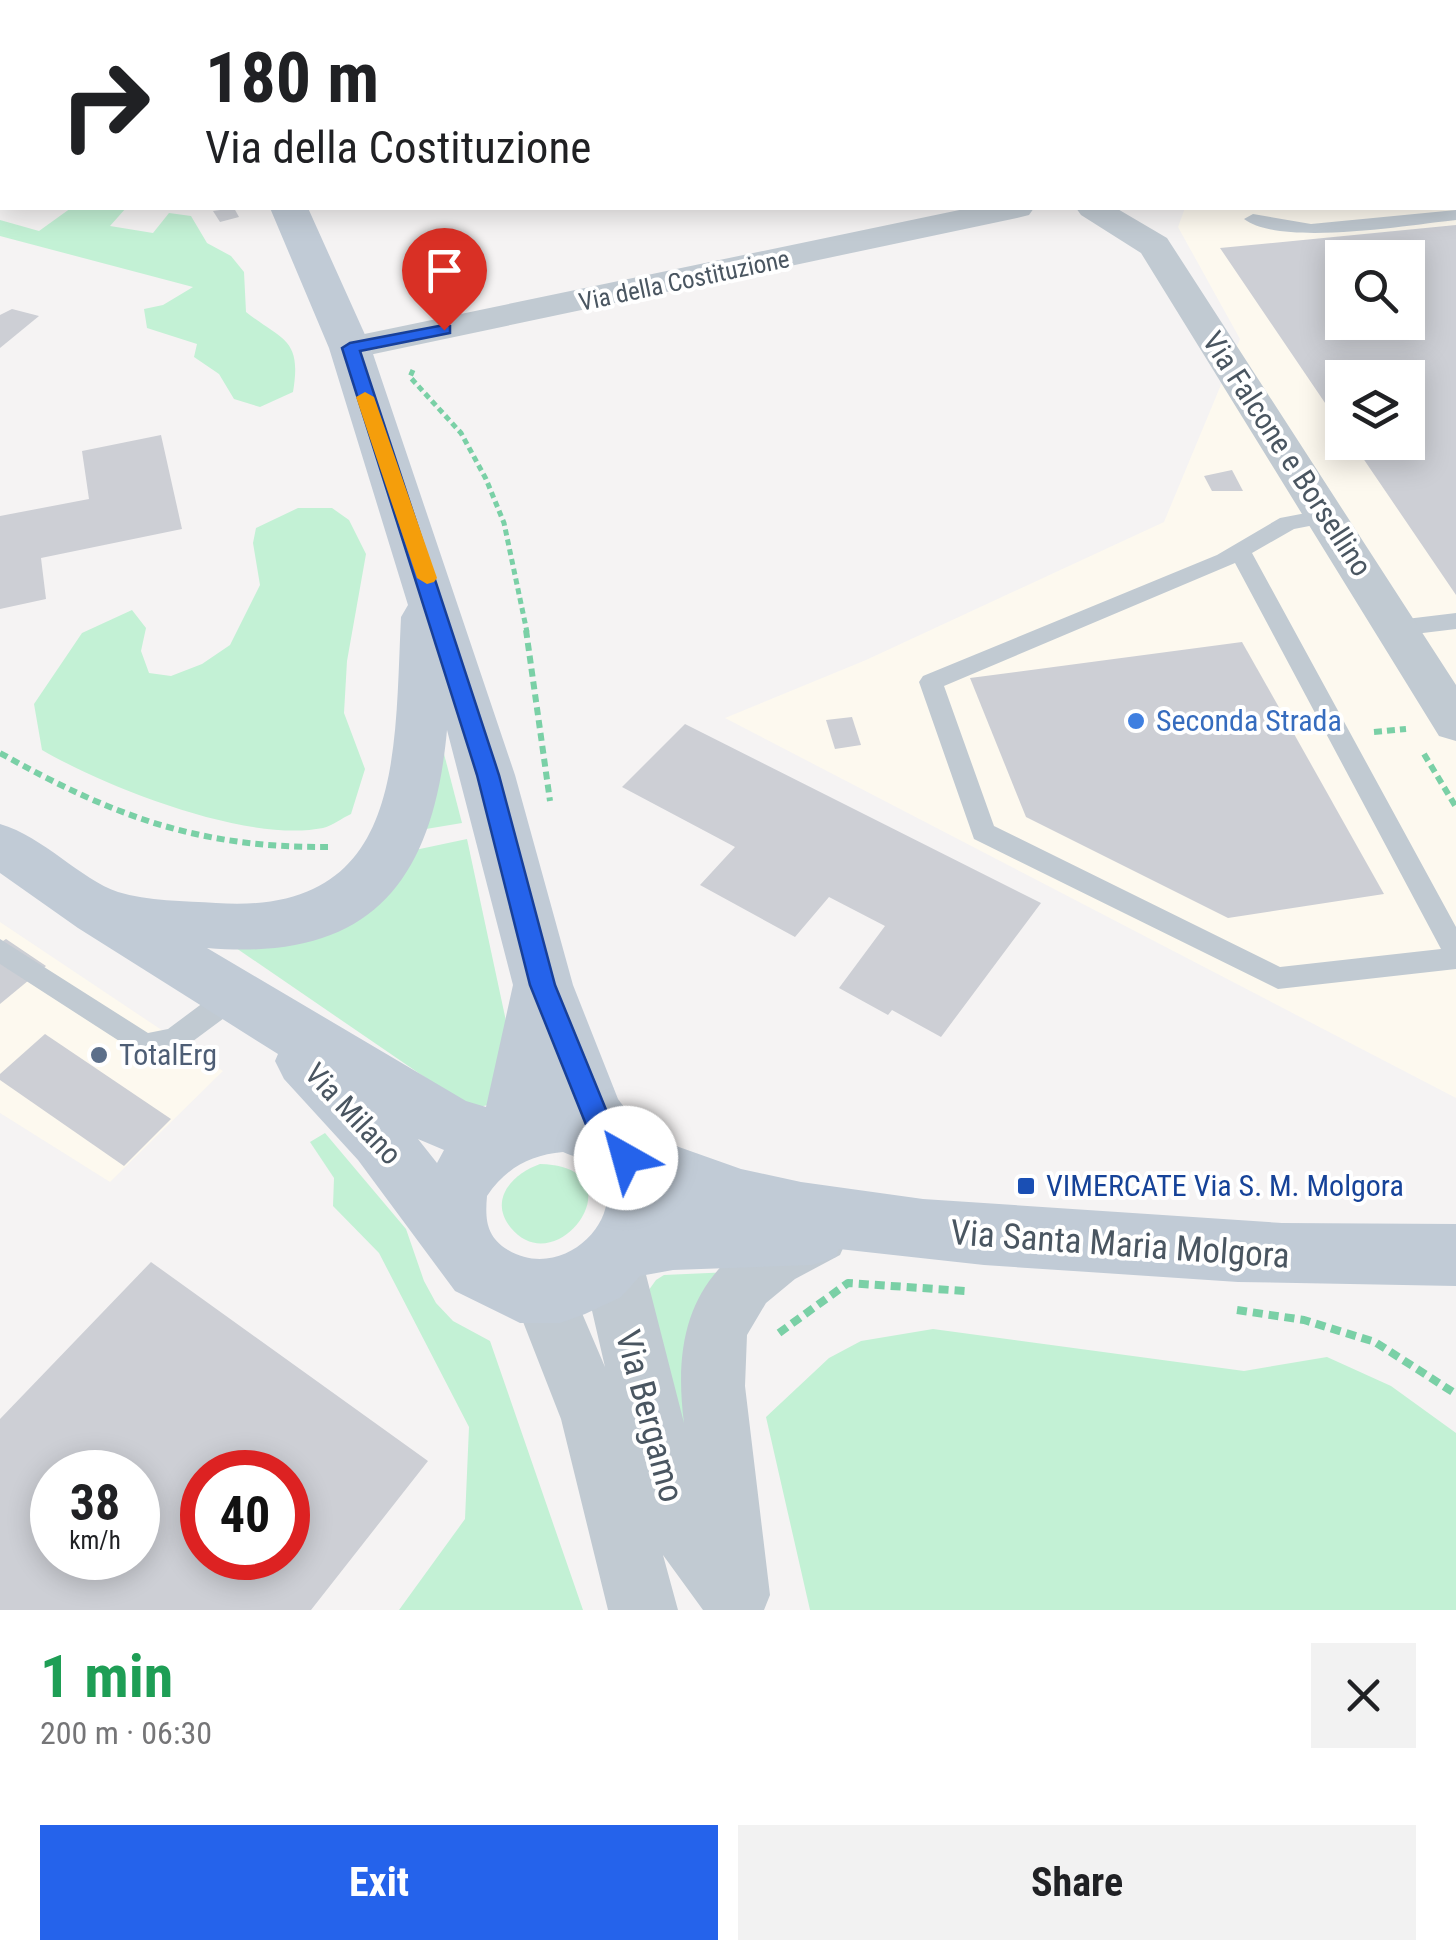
<!DOCTYPE html>
<meta charset="utf-8">
<style>
:root{--surface:#fff;--page:#f2f2f2;--text:#202124;--muted:#757577;--accent:#2563eb}
body{margin:0;font-family:"Roboto Condensed",sans-serif;background:var(--page);color:var(--text);height:100vh;display:flex;flex-direction:column;font-size:38px;white-space:nowrap}
*{box-sizing:border-box;margin:0}
p{font-size:32px;color:var(--muted)}
.icon{flex:none;width:55px;height:55px;fill:none;stroke:currentColor;stroke-width:2;stroke-linecap:round;stroke-linejoin:round}
.map{position:relative;height:1610px;overflow:hidden}
.details{display:flex;flex-direction:column;background:var(--surface);flex:1}
.details>*{flex:none}
.guide{position:absolute;left:0px;top:0px;width:1458px;height:210px;box-shadow:0 5px 25px #0003;background:#fff;color:var(--text);overflow:hidden}
.fabs{position:absolute;left:1325px;top:240px;display:grid;gap:20px}
.fabs a{display:grid;place-items:center;width:100px;height:100px;border-radius:0px;background:var(--surface);box-shadow:0 5px 25px #0003;font-size:50px}
.speed{position:absolute;left:30px;top:1450px;display:flex;gap:20px;font-size:50px;font-weight:700;text-align:center}
.speed>*{display:grid;place-content:center;width:130px;height:130px;border-radius:50%;background:var(--surface);box-shadow:0 5px 25px #0003;line-height:1}
.speed small{font-size:25px;font-weight:400}
.speed .limit{border:15px solid #d22;background:#fff;color:#111}
.pin{position:absolute;display:grid;place-items:center;width:85px;height:85px;color:#fff;margin:-102px -42px;border-radius:50% 50% 50% 0;rotate:-45deg;box-shadow:0 0 10px #0007}
.pin .icon{rotate:45deg}
.me{position:absolute;width:110px;margin:-55px;rotate:322deg;stroke-linejoin:round;filter:drop-shadow(0 0 8px #0008)}
.turn{display:flex;align-items:center;gap:35px;height:210px;padding:0 40px;font-size:45px}
.turn .icon{width:130px;height:130px;stroke-width:2.5}
.turn b{display:block;font-size:70px;line-height:85px}
.round{display:grid;place-items:center;flex:none;width:105px;height:105px;border-radius:0px;background:var(--page)}
.overview{display:flex;align-items:center;justify-content:space-between;height:170px;padding:0 40px}
h1{font-size:60px;font-weight:700;line-height:75px;color:#1e9e55}
.button{display:flex;gap:20px;margin-top:auto;padding:20px 40px}
.button a{flex:1;height:115px;border-radius:0px;background:var(--accent);color:#fff;font-size:40px;font-weight:700;line-height:115px;text-align:center}
.button a+a{background:var(--page);color:var(--text)}
.map>svg:first-child{display:block}
.commercial{fill:#fdf9ef;fill-rule:evenodd}
.green{fill:#c3f1d5}
.building{fill:#cdcfd5;fill-rule:evenodd}
.lines{fill:none;stroke-linecap:round;stroke-linejoin:round}
.path-far2{stroke:#7ad0a6;stroke-width:5;stroke-dasharray:6 4;stroke-linecap:butt}
.path-far1{stroke:#7ad0a6;stroke-width:6;stroke-dasharray:8 5;stroke-linecap:butt}
.path{stroke:#7ad0a6;stroke-width:8;stroke-dasharray:10 6;stroke-linecap:butt}
.lane{fill:#c1cad2;fill-rule:evenodd}
.street{fill:#c1cad2;fill-rule:evenodd}
.secondary{fill:#c1cbd6;fill-rule:evenodd}
.route{fill:#2563eb;stroke:#184099;stroke-width:2.5}
.slow{fill:#f59e0b}
.shop-dot{fill:#3f7fe0;stroke:#fff;stroke-width:4}
.service-dot{fill:#5c6f8a;stroke:#fff;stroke-width:4}
.transit-dot{fill:#1a4fb4;stroke:#fff;stroke-width:4}
.labels{text-anchor:middle;stroke-width:8;stroke-linejoin:round;paint-order:stroke}
.far-street-label{font-size:25px;fill:#4a5661;stroke:#fff}
.street-label{font-size:30px;fill:#4a5661;stroke:#fff}
.shop-label{font-size:30px;fill:#366cbe;stroke:#fff;text-anchor:start}
.service-label{font-size:30px;fill:#4e5e75;stroke:#fff;text-anchor:start}
.transit-label{font-size:30px;fill:#164399;stroke:#fff;text-anchor:start}
.near-street-label{font-size:35px;fill:#4a5661;stroke:#fff}
</style>
<div class="map">
<svg width="1456" height="1610" viewBox="0 0 1456 1610">
<rect width="100%" height="100%" fill="#f5f3f3"/>
<!-- commercial -->
<g class="commercial">
<path d="M1456,163V1098L725,718L866,660L1164,522L1240,339L1178,227L1185,208H1455ZM1342,258H1408V322H1342ZM1342,378H1408V442H1342Z"/>
<polygon points="0,922 223,1071 110,1182 0,1113"/>
</g>
<!-- green -->
<g class="green">
<path d="M71,208H126L110,226L153,233L169,213L191,216L207,243L231,256L244,272L246,312C283,341 302,338 293,392L260,407L234,399L219,374L194,357L197,344L147,328L144,309L163,305L193,287L0,236V220L39,231Z"/>
<path d="M298,508H332L349,520L366,554L347,661L344,713L365,769L351,814C342,818 332,826 323,828C247,843 108,788 42,750L34,704L82,633L132,610L146,628L141,651L149,673L171,676L202,664L230,645L260,585L253,543L256,528Z"/>
<polygon points="443,750 462,823 426,829"/>
<polygon points="467,839 506,1021 488,1105 479,1107 458,1100 236,948 415,850"/>
<polygon points="325,1133 406,1229 424,1281 436,1303 453,1321 490,1341 583,1610 399,1610 465,1519 469,1427 379,1253 333,1206 334,1178 310,1142"/>
<path d="M540,1164C642,1166 558,1285 511,1228C488,1200 512,1174 540,1164Z"/>
<polygon points="731,1272 693,1458 646,1294 656,1280 664,1275"/>
<polygon points="933,1329 1244,1371 1327,1357 1391,1386 1456,1433 1456,1610 810,1610 766,1417 829,1358 861,1341"/>
</g>
<!-- building -->
<g class="building">
<polygon points="234,208 239,217 220,222 213,211"/>
<path d="M1456,225V595L1352,442H1408V378H1342V428L1220,248ZM1342,258H1408V322H1342Z"/>
<polygon points="12,309 39,316 0,348 0,315"/>
<polygon points="161,435 182,529 41,558 46,599 0,609 0,516 89,499 82,451"/>
<polygon points="1232,470 1243,491 1212,491 1204,476"/>
<polygon points="1242,642 1298,741 1384,894 1228,918 1026,817 970,678"/>
<polygon points="852,717 861,745 835,749 826,720"/>
<polygon points="685,724 1041,903 941,1037 892,1010 888,1015 839,988 885,926 829,897 795,937 700,885 735,847 622,787"/>
<polygon points="6,939 46,966 0,1004 0,943"/>
<polygon points="45,1034 171,1119 124,1166 0,1080 0,1074"/>
<path d="M151,1262L428,1461L311,1610H0V1419ZM52,1472H138V1558H52ZM202,1472H288V1558H202Z"/>
</g>
<g class="lines">
<!-- path-far2 -->
<polyline class="path-far2" points="413,370 410,377 461,433 486,479 504,523 527,632"/>
<!-- path-far1 -->
<g class="path-far1">
<polyline points="526,630 550,801"/>
<polyline points="1374,732 1406,729"/>
<path d="M0,753C113,816 198,848 328,847"/>
<polyline points="1424,754 1456,807"/>
</g>
<!-- path -->
<g class="path">
<polyline points="1237,1310 1304,1320 1375,1342 1456,1394"/>
<polyline points="779,1333 848,1283 965,1291"/>
</g>
<!-- lane -->
<g class="lane">
<rect x="1381" y="0" width="14" height="2"/>
<rect x="1455" y="171" width="1" height="10"/>
<path d="M1456,210V220C1408,225 1281,247 1244,219L1253,214L1311,224Z"/>
<path d="M1327,509L1335,511L1338,516L1335,521L1294,529L1252,553L1456,927V969L1278,989L974,839L919,682L923,676L1217,555L1280,518ZM1235,563L1441,949L1280,967L994,826L944,686Z"/>
<polygon points="1456,613 1456,629 1398,636 1387,628 1398,620"/>
<polygon points="0,939 148,1033 168,1029 223,988 233,985 243,988 247,996 243,1004 185,1047 144,1057 0,964"/>
</g>
<!-- street -->
<g class="street">
<polygon points="96,0 127,0 129,2 98,2"/>
<polygon points="965,0 995,0 997,2 967,2"/>
<polygon points="2,144 2,164 0,165 0,145"/>
<polygon points="969,208 1034,208 1029,215 1017,218 350,359 336,356 331,348 336,340 350,337"/>
<polygon points="1076,208 1116,208 1167,238 1456,685 1456,741 1439,736 1141,253 1081,215"/>
<path d="M818,1207L840,1215L849,1235L840,1255L795,1279L766,1303L747,1335L745,1386L770,1595L764,1610H703L663,1555L678,1610H608L561,1419L511,1291L520,1271L542,1262L564,1271L605,1367L581,1263L590,1243L612,1235L634,1243L643,1263L684,1423C669,1307 711,1248 818,1207Z"/>
</g>
<!-- secondary -->
<g class="secondary">
<polygon points="180,0 212,0 213,2 181,2"/>
<rect x="1455" y="135" width="1" height="22"/>
<path d="M270,208H308L371,348L515,775L573,985L618,1099L645,1135L741,1169L801,1182L923,1199L1282,1223L1456,1224V1286L1238,1282L984,1265L839,1249L836,1257L812,1265L673,1270L640,1276L621,1297L585,1314L560,1323H520L455,1291L358,1160L284,1079L275,1061L278,1054L78,928L0,873V824C44,837 80,879 118,892C147,901 186,901 216,903C405,916 394,757 401,617L408,605L329,348ZM447,730L513,985L486,1107L466,1101L207,948C369,962 433,884 447,730ZM418,1139L444,1150L437,1163ZM563,1152C572,1156 585,1159 592,1165C638,1204 569,1286 508,1250C486,1237 485,1219 487,1196C506,1168 530,1155 563,1152Z"/>
</g>
</g>
<!-- route -->
<polygon class="route" points="444,325 450,326 450,333 360,351 499,775 555,985 609,1117 639,1158 635,1166 626,1170 617,1166 589,1132 530,985 477,775 342,348 350,343"/>
<!-- slow -->
<polygon class="slow" points="365,392 374,397 437,578 434,582 427,584 417,578 356,397"/>
<!-- markers -->
<circle class="shop-dot" cx="1136" cy="721" r="10"/>
<circle class="service-dot" cx="99" cy="1055" r="10"/>
<rect class="transit-dot" x="1016" y="1176" width="20" height="20" rx="5"/>
<g class="labels">
<!-- far-street labels -->
<g class="far-street-label">
<text transform="translate(684 280) rotate(-12)" y="9">Via della Costituzione</text>
</g>
<!-- street labels -->
<g class="street-label">
<text transform="translate(1287 454) rotate(57)" y="10">Via Falcone e Borsellino</text>
<text transform="translate(353 1114) rotate(47)" y="10">Via Milano</text>
</g>
<!-- shop labels -->
<g class="shop-label">
<text x="1156" y="731">Seconda Strada</text>
</g>
<!-- service labels -->
<g class="service-label">
<text x="119" y="1065">TotalErg</text>
</g>
<!-- transit labels -->
<g class="transit-label">
<text x="1046" y="1196">VIMERCATE Via S. M. Molgora</text>
</g>
<!-- near-street labels -->
<g class="near-street-label">
<text transform="translate(1120 1244) rotate(4)" y="12">Via Santa Maria Molgora</text>
<text transform="translate(650 1416) rotate(75)" y="12">Via Bergamo</text>
</g>
</g>
</svg>
<div class="fabs">
<a><svg class="icon" aria-label="search" viewBox="0 0 24 24"><circle cx="10" cy="10" r="6"/><path d="M15 15l6 6"/></svg></a>
<a><svg class="icon" aria-label="layers" viewBox="0 0 24 24"><path d="M12 4l9 5-9 5-9-5zM3 14l9 5 9-5"/></svg></a>
</div>
<div class="speed"><div>38<small>km/h</small></div><div class="limit">40</div></div>
<div class="pin" style="left:444px;top:330px;background:#d93025"><svg class="icon" aria-label="arrive" viewBox="0 0 24 24"><path d="M6 21V4h12l-3 4 3 4H6"/></svg></div>
<svg class="me" style="left:626px;top:1158px" viewBox="-20 -20 40 40"><circle r="19" fill="#fff"/><path d="M0-13L10 11 0 6-10 11z" fill="#2563eb"/></svg>
<div class="guide">
<div class="turn"><svg class="icon" aria-label="right" viewBox="0 0 24 24"><path d="M7 20v-9h11M14 6l5 5-5 5"/></svg><div><b>180 m</b>Via della Costituzione</div></div>
</div>
</div>
<section class="details">
<div class="overview"><div><h1>1 min</h1><p>200 m · 06:30</p></div><a class="round"><svg class="icon" aria-label="close" viewBox="0 0 24 24"><path d="M6 6l12 12M18 6L6 18"/></svg></a></div>
<div class="button"><a>Exit</a><a>Share</a></div>
</section>
